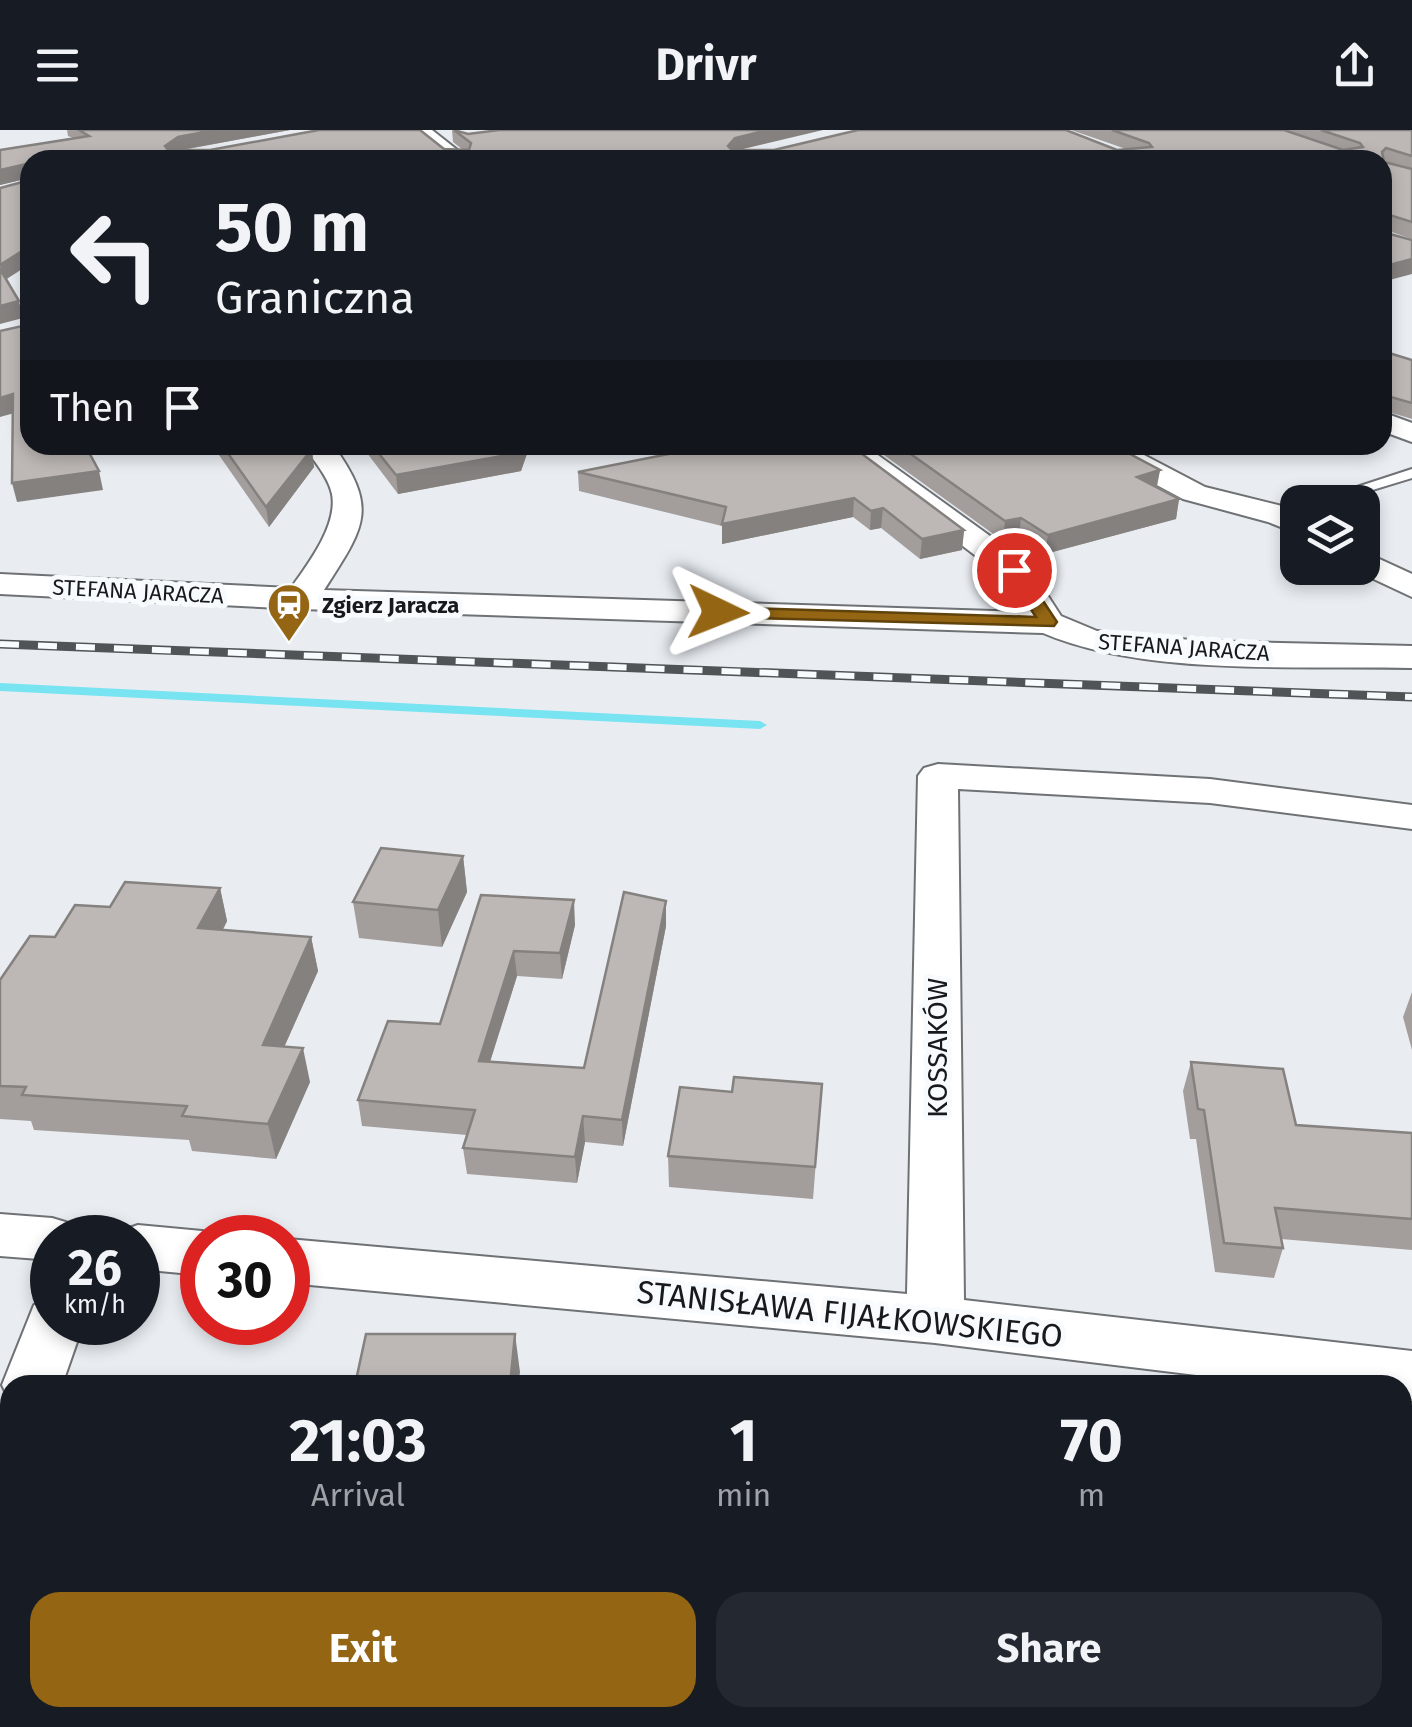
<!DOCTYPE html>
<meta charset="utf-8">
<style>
:root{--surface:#171b24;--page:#242831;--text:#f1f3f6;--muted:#9ea1a6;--accent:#946613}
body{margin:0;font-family:"Fira Sans",sans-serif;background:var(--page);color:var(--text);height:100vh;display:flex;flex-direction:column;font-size:38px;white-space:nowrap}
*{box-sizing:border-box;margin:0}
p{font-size:32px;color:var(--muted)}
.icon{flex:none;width:55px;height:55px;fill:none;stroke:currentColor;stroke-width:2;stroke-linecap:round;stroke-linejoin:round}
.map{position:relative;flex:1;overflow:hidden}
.side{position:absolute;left:0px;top:1245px;width:1412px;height:352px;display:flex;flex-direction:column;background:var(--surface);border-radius:30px 30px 0 0;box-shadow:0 5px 15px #0003}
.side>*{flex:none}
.guide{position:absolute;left:20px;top:20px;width:1372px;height:305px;border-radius:30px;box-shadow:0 5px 15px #0003;background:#171b24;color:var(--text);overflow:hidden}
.fabs{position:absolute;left:1280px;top:355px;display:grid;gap:20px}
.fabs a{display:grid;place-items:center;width:100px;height:100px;border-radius:20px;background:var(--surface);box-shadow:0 5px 15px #0003;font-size:50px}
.speed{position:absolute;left:30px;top:1085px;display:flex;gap:20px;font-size:50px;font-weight:700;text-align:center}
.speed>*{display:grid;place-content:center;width:130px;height:130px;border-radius:50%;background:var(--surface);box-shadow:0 5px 15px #0003;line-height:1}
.speed small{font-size:25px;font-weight:400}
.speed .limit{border:15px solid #d22;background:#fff;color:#111}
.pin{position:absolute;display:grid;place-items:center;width:85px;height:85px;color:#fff;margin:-42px;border:5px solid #fff;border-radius:50%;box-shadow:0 2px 10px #0007}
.me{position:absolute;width:110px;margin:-55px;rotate:92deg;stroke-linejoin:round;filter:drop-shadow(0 0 8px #0008)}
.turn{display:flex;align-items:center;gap:35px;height:210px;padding:0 30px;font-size:45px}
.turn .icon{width:130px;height:130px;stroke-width:2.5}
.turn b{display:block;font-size:70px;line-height:85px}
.then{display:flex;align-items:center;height:95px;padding:0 30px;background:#0003;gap:20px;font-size:38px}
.eta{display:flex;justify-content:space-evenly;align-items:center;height:170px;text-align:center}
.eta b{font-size:60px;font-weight:700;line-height:70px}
.action{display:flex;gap:20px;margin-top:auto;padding:20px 30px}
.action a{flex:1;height:115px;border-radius:30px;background:var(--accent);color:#fff;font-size:40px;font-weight:700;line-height:115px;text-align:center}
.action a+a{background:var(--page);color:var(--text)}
header{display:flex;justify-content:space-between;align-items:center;height:130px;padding:0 30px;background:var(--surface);font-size:45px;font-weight:700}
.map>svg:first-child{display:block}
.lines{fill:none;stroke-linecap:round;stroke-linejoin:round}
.stream{fill:#78e3f1;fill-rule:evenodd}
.lane-casing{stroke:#6e7275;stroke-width:4}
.street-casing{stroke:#6e7275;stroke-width:4}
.lane{fill:#fff;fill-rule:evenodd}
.street{fill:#fff;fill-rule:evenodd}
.rail-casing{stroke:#515456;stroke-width:9}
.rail{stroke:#f7fbfe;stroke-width:6;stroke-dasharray:19;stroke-linecap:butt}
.wall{fill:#a39e9c}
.shaded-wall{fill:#84817f}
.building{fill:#bdb8b5;stroke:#84817f;stroke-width:2.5}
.route{fill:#946613;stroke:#60420c;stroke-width:2.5}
.labels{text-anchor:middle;stroke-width:10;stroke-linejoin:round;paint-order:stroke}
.far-street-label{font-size:22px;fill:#17191a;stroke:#f7fbfe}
.far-poi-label{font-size:22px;font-weight:bold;fill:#17191a;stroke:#f7fbfe;text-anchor:start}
.street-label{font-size:28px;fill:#17191a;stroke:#f7fbfe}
.near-street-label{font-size:32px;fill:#17191a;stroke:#f7fbfe}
</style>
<header><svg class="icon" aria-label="menu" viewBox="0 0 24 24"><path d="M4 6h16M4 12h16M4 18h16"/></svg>Drivr<svg class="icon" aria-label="share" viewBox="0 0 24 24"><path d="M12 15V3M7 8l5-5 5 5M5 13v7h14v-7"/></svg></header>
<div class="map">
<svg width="1412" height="1597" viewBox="0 0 1412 1597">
<rect width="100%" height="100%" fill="#e9edf2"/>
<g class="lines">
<!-- stream -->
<polygon class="stream" points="0,553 760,591 767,595 760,599 0,561"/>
<!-- lane casing -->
<g class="lane-casing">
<polygon id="lane" points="1412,339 1412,348 1333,372 1311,372"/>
</g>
<!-- street casing -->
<g class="street-casing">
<g id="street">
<polygon points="411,0 432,0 470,30 448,30"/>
<polygon points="1382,282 1412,293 1412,312 1382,301"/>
<path d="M303,315H333C379,379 365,396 324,460L1024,482L1001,445L830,315H864L1026,432L1061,486L1097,501L1201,511L1412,516V538C1299,535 1146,547 1043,503L301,479L0,464V444L291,458C308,434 338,395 332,364C328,346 313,330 303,315Z"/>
<polygon points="1088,315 1125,315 1205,357 1290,378 1298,382 1298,404 1268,392 1183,369 1093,321"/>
<polygon points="1362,421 1412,444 1412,467 1350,438 1362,438"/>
<polygon points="938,634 1210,649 1412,675 1412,699 1210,673 958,659 964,1170 1412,1221 1412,1271 1402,1270 1402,1255 1279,1255 935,1213 288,1153 288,1109 907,1164 918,646 924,638"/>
<polygon points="0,1084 52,1088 72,1094 79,1108 52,1108 52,1130 0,1126"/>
<polygon points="138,1095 202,1101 221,1108 202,1108 202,1145 138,1139 138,1108 115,1108 118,1102"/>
<polygon points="52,1169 52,1192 84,1192 62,1255 10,1255 10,1271 2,1255 34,1175"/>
<polygon points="10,1288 10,1366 0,1370 0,1292"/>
<polygon points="1402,1304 1412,1307 1412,1385 1402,1382"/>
</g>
</g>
<!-- lane -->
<use href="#lane" class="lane"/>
<!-- street -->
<use href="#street" class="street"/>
<!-- rail casing -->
<g class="rail-casing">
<polyline id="rail" points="0,514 1412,567"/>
</g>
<!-- rail -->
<use href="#rail" class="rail"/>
</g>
<!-- wall -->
<g class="wall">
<polygon points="67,0 290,0 183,20 463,20 453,12 452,0 468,4 741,20 1117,20 1126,19 1071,0 1412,0 1412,109 1383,99 29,48 0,55 0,20 73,8 68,6"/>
<polygon points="1382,224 1412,230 1412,289 1382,280"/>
<polygon points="212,315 310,315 314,337 269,397"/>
<polygon points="361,315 530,315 521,341 398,364"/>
<polygon points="679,315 850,315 964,400 962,420 920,429 881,398 870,400 853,387 722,414 722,396 579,361 578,342 686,321"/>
<polygon points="870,315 1113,315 1160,340 1157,357 1179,369 1176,389 1045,424 1019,407 1003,411"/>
<polygon points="463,726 467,762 442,817 359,808 353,772"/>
<polygon points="220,758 227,791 223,800 311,807 318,841 284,917 310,952 276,1029 192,1021 189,1010 34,1000 31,991 0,989 0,850 110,777"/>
<polygon points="481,765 575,795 562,849 517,846 490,932 584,938 666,796 623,1016 585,1012 577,1053 467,1044 463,1018 467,1005 362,996 358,970 440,894"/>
<polygon points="1412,862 1412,920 1403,887"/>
<polygon points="1191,932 1296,995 1412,1003 1412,1120 1281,1109 1283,1118 1274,1148 1215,1142 1196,1009 1190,1009 1183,961"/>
<polygon points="822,954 813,1069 669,1057 668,1026 732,962"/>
<polygon points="891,1588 1111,1588 1108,1597 969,1597 969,1595 891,1594"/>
</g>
<!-- shaded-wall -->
<g class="shaded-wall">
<polygon points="215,0 290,0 180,20 167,29 165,16 178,7"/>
<polygon points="768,0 823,0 735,21 728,16 735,8"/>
<polygon points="26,34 29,48 0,55 0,40"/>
<polygon points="30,116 30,134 2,152 0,135"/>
<polygon points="1412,129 1412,144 1382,152 1382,137"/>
<polygon points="19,171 23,188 0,194 0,176"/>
<polygon points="13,264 18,282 0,287 0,268"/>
<polygon points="522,315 530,315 521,341 398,364 396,345"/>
<polygon points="312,319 314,337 269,397 266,377"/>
<polygon points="1160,340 1156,359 1137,347"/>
<polygon points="99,341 103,360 17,372 12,353"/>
<polygon points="854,368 853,387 722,414 722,394"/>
<polygon points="1179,369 1176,389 1045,424 1048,405"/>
<polygon points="883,378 881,398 870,400 871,381"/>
<polygon points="1021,388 1019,407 1003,411 1005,391"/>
<polygon points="964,400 962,420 920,429 922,409"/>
<polygon points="463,726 467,762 442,817 438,780"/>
<polygon points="220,758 227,791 206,831 198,798"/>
<polygon points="574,770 575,795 562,849 560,823"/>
<polygon points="666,771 666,796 623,1016 622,990"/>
<polygon points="311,807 318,841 270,949 263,915"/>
<polygon points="514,821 517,846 482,957 479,931"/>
<polygon points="303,918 310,952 276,1029 268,994"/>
<polygon points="583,986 585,1012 577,1053 575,1027"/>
<polygon points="515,1204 520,1242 518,1255 510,1255"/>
</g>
<!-- building -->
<g class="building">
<polygon points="79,0 215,0 178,7 165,16 168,20 210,20 319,0 420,0 444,19 469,20 471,13 454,0 468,4 499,0 768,0 735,8 728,16 732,20 774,20 858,0 1066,0 1117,20 1152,17 1149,13 1112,0 1284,0 1343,20 1363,17 1360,13 1321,0 1412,0 1412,26 1386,18 1382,22 1384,32 1412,39 1412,92 1383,83 1383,102 1412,110 1412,129 1382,137 1382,30 30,30 30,38 26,34 0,40 0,20 89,6"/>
<polygon points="30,50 30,116 0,135 0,58"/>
<polygon points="0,139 19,171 0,176"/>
<polygon points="30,191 30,315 85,315 99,341 12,353 13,264 0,268 0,201 27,195"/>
<polygon points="1389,223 1412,230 1412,273 1384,265 1382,279 1382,224"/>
<polygon points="222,315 310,315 312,319 266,377"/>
<polygon points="372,315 522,315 519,323 396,345"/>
<polygon points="702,315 850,315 964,400 922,409 883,378 871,381 854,368 722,394 726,377 578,342 704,317"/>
<polygon points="898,315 1113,315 1160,340 1137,347 1179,369 1048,405 1021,388 1005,391"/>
<polygon points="381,718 463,726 438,780 353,772"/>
<polygon points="125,752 220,758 198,798 311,807 263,915 303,918 268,994 182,986 187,976 22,965 26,957 0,956 0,850 30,806 55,807 75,775 110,777"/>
<polygon points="624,762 666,771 622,990 583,986 575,1027 463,1018 475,980 358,970 388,891 440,894 481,765 574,770 560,823 514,821 479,931 584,938"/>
<polygon points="1191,932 1283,939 1296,995 1412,1003 1412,1089 1275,1078 1283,1118 1224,1113 1204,980 1198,979"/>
<polygon points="734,947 822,954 815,1037 668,1026 680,957 732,962"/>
<polygon points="366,1204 515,1204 510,1255 355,1255"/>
<polygon points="1389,1590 1392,1597 1252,1597 1251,1591"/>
</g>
<!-- route -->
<polygon class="route" points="1008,436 1020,436 1057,492 1054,496 718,487 709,482 718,477 1036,487 1005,440"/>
<!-- icons -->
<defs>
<g id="station-pin" transform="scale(2.25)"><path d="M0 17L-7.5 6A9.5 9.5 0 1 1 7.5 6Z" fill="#946613" stroke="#f7fbfe"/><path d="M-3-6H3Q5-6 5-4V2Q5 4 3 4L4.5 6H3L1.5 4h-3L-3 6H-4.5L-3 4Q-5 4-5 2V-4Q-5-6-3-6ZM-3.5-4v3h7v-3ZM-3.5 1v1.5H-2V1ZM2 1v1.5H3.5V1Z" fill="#fff"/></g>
</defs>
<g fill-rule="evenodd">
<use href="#station-pin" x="289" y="475"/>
</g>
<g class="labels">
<!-- far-street labels -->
<g class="far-street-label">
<text transform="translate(138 461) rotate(3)" y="8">STEFANA JARACZA</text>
<text transform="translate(1184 517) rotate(4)" y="8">STEFANA JARACZA</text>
</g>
<!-- far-poi labels -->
<g class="far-poi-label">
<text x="322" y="483">Zgierz Jaracza</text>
</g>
<!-- street labels -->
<g class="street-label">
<text transform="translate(937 918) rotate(-90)" y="10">KOSSAKÓW</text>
</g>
<!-- near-street labels -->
<g class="near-street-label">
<text transform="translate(850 1184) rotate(6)" y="11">STANISŁAWA FIJAŁKOWSKIEGO</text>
</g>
</g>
</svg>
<div class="fabs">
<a><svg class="icon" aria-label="layers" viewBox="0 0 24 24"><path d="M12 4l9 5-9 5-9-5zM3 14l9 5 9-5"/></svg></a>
</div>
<div class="speed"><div>26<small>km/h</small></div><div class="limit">30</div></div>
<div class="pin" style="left:1014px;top:440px;background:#d93025"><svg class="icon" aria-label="arrive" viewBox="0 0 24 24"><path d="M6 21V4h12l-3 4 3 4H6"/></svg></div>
<svg class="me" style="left:718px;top:482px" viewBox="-20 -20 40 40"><path d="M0-17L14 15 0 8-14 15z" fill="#946613" stroke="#fff" stroke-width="4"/></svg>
<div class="guide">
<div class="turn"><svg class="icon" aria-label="left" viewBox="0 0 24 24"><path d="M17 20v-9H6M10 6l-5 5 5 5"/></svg><div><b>50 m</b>Graniczna</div></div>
<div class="then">Then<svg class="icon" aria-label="arrive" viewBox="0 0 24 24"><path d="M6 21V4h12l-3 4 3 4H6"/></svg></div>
</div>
<section class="side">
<div class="eta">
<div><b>21:03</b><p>Arrival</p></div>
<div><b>1</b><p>min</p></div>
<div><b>70</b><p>m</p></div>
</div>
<div class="action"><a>Exit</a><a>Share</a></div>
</section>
</div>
